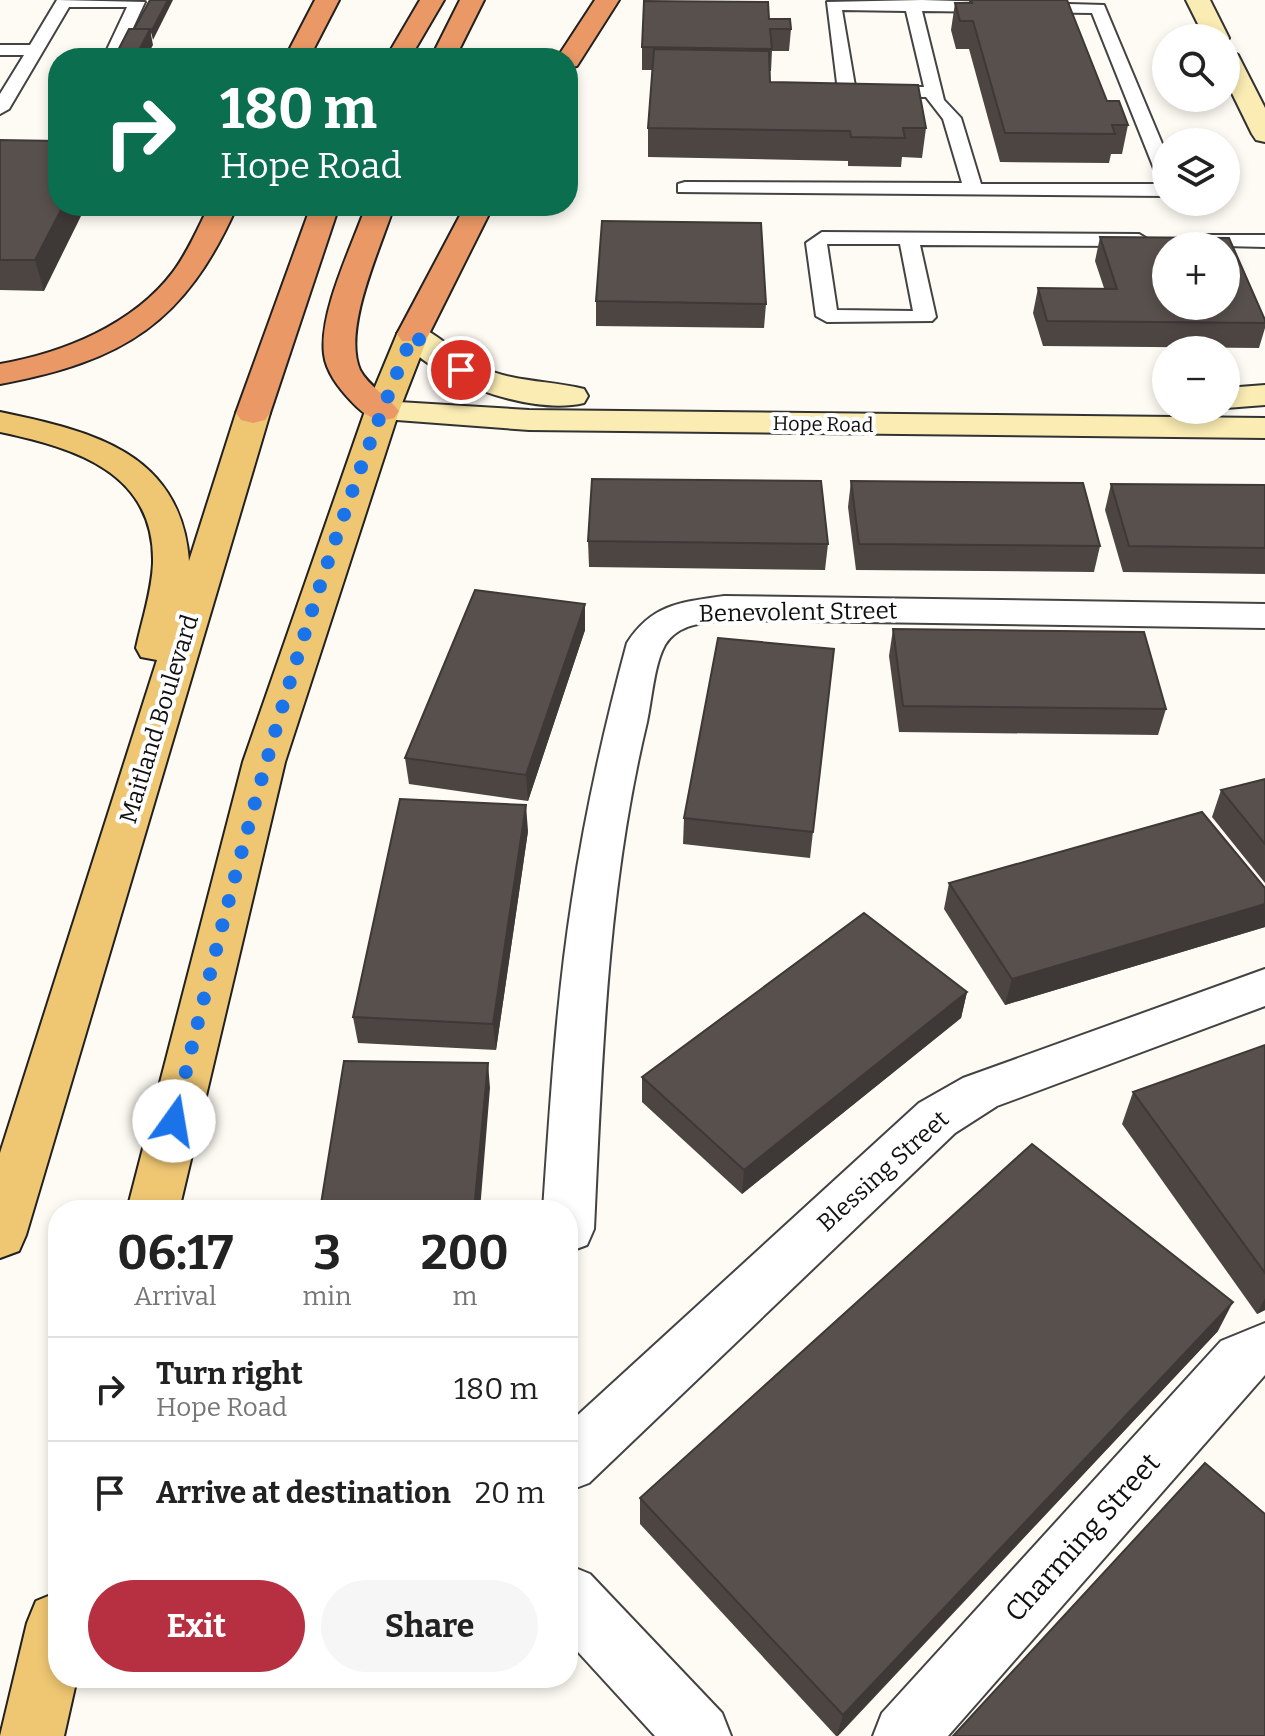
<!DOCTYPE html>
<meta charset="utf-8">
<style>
:root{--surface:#fff;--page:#f6f6f6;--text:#222;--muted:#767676;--line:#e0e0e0;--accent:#b73041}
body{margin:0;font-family:Bitter,serif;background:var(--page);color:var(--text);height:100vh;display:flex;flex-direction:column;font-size:30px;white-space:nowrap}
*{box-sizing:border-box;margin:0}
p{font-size:26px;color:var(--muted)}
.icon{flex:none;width:44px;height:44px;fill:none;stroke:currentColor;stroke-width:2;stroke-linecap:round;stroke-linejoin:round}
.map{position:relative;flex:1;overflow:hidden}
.panel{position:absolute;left:48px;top:1200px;width:530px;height:488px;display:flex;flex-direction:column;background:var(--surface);border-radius:32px;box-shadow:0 4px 12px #0003}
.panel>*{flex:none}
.banner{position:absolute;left:48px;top:48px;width:530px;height:168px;border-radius:32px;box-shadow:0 4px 12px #0003;background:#0b6e4f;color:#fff;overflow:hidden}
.buttons{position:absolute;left:1152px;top:24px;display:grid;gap:16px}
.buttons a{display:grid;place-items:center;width:88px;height:88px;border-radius:50%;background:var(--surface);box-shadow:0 4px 12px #0003;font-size:40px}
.pin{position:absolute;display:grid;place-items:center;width:68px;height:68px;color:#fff;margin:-34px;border:4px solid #fff;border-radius:50%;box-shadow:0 2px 8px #0007}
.me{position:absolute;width:88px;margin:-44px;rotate:13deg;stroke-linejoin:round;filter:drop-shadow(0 0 6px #0008)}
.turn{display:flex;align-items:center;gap:28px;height:168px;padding:0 40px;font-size:36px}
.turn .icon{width:104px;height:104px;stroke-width:2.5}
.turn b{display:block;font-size:56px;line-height:68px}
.eta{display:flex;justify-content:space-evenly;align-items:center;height:136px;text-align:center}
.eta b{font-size:48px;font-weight:700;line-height:56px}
.action{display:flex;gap:16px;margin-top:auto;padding:16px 40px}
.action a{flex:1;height:92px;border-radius:48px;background:var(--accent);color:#fff;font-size:32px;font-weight:700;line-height:92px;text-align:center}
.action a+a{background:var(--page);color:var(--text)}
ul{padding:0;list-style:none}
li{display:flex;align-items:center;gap:24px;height:104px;padding:0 40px;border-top:2px solid var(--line)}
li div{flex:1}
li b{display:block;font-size:30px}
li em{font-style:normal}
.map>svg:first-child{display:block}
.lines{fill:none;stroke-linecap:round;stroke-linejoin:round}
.lane-casing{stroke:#434343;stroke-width:4}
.street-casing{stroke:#434343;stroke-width:4}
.secondary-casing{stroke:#323232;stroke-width:4}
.primary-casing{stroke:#212121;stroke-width:4}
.highway-casing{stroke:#212121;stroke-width:4}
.lane{fill:#fff;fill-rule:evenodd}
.street{fill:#fff;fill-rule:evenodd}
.secondary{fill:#faecb3;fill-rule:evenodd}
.primary{fill:#efc773;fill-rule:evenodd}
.highway{fill:#ea9865;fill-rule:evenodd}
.wall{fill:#4c4542}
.shaded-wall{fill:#3e3836}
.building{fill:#58504d;stroke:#3e3836;stroke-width:2;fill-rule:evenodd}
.route{stroke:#1a73e8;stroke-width:14;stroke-dasharray:0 25.2}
.labels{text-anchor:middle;stroke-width:8;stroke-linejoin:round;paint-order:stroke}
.far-street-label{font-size:20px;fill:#101010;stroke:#fff}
.street-label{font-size:24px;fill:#101010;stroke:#fff}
.near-street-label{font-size:28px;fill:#101010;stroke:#fff}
</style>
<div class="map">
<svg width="1265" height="1736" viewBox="0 0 1265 1736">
<rect width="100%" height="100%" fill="#fefbf4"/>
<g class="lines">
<!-- lane casing -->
<g class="lane-casing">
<g id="lane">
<polygon points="57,0 145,2 119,58 103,58 127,7 69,7 9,109 0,114 0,94 24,55 0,55 0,45 30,45"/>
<path d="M922,0L1104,5L1166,153V182L1157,176L1092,13L922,11L944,100L961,118L981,184H1166V196L678,192V184L685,182L962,183L943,119L926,97L847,96L838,91L827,2ZM842,10L906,11L924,87L855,86Z"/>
<path d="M822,232L1139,234L1149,240L1139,246L920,245L936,317L932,321L827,322L816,316L806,243ZM827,244H900L913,311L837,310Z"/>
<polygon points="1191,235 1265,235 1265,247 1184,245 1181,241 1184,237"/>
</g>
</g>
<!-- street casing -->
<g class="street-casing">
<g id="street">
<path d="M724,596L1265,604V628L724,620C702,623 678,624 665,645C654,665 652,699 647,722C607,888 602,1060 594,1229L587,1245L568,1252V1210H543C550,1106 556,1003 572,900C585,813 604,728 627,643C652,604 681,602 724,596Z"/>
<polygon points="1265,969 1265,1006 997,1106 955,1133 589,1483 568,1491 568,1424 919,1103 963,1078"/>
<polygon points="1265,1323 1265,1375 948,1736 873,1736 882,1713 1221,1341"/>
<polygon points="568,1565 590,1574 722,1713 731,1736 655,1736 568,1641"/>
</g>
</g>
<!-- secondary casing -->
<g class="secondary-casing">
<g id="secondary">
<polygon points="1186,0 1210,0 1229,38 1226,43 1226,38 1205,38"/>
<polygon points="1226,48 1238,55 1265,108 1265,142 1256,140 1252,134 1226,81"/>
<path d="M413,325C437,331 457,356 481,367C515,383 548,380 584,389L588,396L584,403C530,416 429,380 397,334L402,327Z"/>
<polygon points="1265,385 1265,405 1226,408 1226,388"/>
<polygon points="382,401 529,410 1265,418 1265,438 529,430 370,418 365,411 370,404"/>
</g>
</g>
<!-- primary casing -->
<g class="primary-casing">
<g id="primary">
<polygon points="413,325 424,327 429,334 399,411 285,762 179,1210 127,1210 243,762 365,411 397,334 402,327"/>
<path d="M253,403L265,406L270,413L26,1235L19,1251L0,1258V1153L157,660L141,657L136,648C142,620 152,591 153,563C155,472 75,448 0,432V412C91,431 181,452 189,561L236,413L241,406Z"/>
<polygon points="58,1592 58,1678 77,1678 64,1736 0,1736 27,1623 36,1601"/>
</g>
</g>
<!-- highway casing -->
<g class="highway-casing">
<g id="highway">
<polygon points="315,0 339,0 309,58 285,58"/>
<polygon points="420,0 444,0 410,58 386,58"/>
<polygon points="460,0 484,0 455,58 431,58"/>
<polygon points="595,0 619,0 577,66 568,68 568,58 557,58"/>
<path d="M209,206H237C185,323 124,361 0,384V364C63,353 133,325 173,272C188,252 198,228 209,206Z"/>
<polygon points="311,206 339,206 270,413 265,420 253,423 241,420 236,413"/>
<path d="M366,206H394C381,247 342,329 360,370C369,387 388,396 399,411L394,418C375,423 364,415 351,401C339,388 326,372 324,354C319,312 352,246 366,206Z"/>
<polygon points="465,206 493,206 429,334 424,341 402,341 397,334"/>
</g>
</g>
<!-- lane -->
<use href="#lane" class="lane"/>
<!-- street -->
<use href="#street" class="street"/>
<!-- secondary -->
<use href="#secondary" class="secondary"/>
<!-- primary -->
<use href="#primary" class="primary"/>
<!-- highway -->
<use href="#highway" class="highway"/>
</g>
<!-- wall -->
<g class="wall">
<polygon points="969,0 1067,0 1107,101 1128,125 1122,154 1111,154 1109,163 1000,162 969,49 956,49 951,30 955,3 969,3"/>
<polygon points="769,19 791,29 789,51 772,51 771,71 770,71 770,82 926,128 922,158 902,157 901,167 848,166 848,161 648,157 648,128 652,70 642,70 642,47"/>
<polygon points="0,140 58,141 44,291 0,290"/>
<polygon points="1100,237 1265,323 1265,328 1259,348 1043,346 1033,313 1038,288 1104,288 1095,261"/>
<polygon points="596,301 766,304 764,328 596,326"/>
<polygon points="851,481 1100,546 1094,572 856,570 848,507"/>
<polygon points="1111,484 1265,485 1265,574 1123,572 1105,510"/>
<polygon points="588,541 828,544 825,570 589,567"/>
<polygon points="585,604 585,630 528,801 409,784 405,758"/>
<polygon points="893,629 1166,709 1158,735 899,732 889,656"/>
<polygon points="834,649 810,858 683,844 684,818"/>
<polygon points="1265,779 1265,883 1212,817 1221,790"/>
<polygon points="528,831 496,1050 358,1043 353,1017"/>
<polygon points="949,883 1265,927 1005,1005 944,909"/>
<polygon points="967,992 961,1018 742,1194 642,1102 642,1077"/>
<polygon points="1265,1045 1265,1310 1257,1314 1122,1124 1133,1092"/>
<polygon points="1218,1331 838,1736 836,1736 640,1524 640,1498"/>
</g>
<!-- shaded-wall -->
<g class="shaded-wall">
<polygon points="168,0 173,0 153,40 151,32"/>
<polygon points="150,29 153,45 146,58 135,58"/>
<polygon points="63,206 86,206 44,291 35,260"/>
<polygon points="585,604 585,630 528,801 526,775"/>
<polygon points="526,805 528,831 496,1050 493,1024"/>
<polygon points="1265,904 1265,927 1005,1005 1012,979"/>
<polygon points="967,992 961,1018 742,1194 744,1170"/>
<polygon points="488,1063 490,1088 480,1210 474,1210"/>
<polygon points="1265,1298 1265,1310 1257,1314"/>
<polygon points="1233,1302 1218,1331 837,1736 843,1715"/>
</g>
<!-- building -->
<g class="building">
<polygon points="150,0 168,0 151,32 150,29 134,29"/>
<polygon points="971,0 1067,0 1107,101 1119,101 1128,125 1112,125 1115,134 1005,133 973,21 960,21 955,3 972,3"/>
<polygon points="644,1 768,2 769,19 790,19 791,29 770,29 772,49 642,47"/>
<polygon points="129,29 150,29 135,58 114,58"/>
<polygon points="654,49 769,51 770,82 918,85 926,128 903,128 905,138 851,137 850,131 648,128"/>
<polygon points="0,140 58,141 58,206 63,206 35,260 0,260"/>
<polygon points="602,221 761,223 766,304 596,301"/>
<path d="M1100,237L1229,238L1265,320V323L1047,321L1038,288L1117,289ZM1166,246H1226V306H1166Z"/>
<polygon points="592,479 821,481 828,544 588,541"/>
<polygon points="851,481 1083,483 1100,546 859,544"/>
<polygon points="1111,484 1265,485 1265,548 1129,546"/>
<polygon points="475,590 585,604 526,775 405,758"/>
<polygon points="893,629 1144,632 1166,709 903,706"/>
<polygon points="718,638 834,649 813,832 684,818"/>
<polygon points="1265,779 1265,844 1221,790"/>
<polygon points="400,799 526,805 493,1024 353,1017"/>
<polygon points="1202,812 1265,888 1265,904 1012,979 949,883"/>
<polygon points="864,913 967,992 744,1170 642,1077"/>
<polygon points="1265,1045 1265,1273 1133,1092"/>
<polygon points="344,1061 488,1063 474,1210 320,1210"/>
<polygon points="1032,1144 1233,1302 843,1715 640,1498"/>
<polygon points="1205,1463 1265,1514 1265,1736 953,1736"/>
</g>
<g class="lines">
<!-- route -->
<path class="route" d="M174,1121C238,854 307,588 413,334L442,361L461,370"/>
</g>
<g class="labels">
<!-- far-street labels -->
<g class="far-street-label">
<text transform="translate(823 424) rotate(1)" y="7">Hope Road</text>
</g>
<!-- street labels -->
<g class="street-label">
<text transform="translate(798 612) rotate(-1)" y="8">Benevolent Street</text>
<text transform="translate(159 719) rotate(-73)" y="8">Maitland Boulevard</text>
<text transform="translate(883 1171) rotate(-42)" y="8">Blessing Street</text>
</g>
<!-- near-street labels -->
<g class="near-street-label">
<text transform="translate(1082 1537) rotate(-48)" y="10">Charming Street</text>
</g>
</g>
</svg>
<div class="buttons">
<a><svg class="icon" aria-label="search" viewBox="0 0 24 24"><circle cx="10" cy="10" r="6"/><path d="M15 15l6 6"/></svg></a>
<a><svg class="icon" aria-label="layers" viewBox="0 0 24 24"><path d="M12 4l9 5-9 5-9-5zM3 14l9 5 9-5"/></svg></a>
<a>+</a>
<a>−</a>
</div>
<div class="pin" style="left:461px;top:370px;background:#d93025"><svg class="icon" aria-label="arrive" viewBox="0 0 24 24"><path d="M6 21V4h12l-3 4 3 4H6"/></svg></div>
<svg class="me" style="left:174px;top:1121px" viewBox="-20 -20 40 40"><circle r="19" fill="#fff"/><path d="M0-13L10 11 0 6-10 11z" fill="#1a73e8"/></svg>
<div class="banner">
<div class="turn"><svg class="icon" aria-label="right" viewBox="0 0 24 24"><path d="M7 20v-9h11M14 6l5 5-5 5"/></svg><div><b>180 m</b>Hope Road</div></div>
</div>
<section class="panel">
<div class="eta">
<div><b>06:17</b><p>Arrival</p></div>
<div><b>3</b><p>min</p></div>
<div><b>200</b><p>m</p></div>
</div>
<ul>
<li><svg class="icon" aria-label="right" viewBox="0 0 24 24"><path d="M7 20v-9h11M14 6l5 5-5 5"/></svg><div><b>Turn right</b><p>Hope Road</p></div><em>180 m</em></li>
<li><svg class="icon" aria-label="arrive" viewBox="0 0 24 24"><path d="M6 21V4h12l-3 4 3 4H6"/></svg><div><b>Arrive at destination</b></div><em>20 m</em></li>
</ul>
<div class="action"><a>Exit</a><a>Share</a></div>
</section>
</div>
